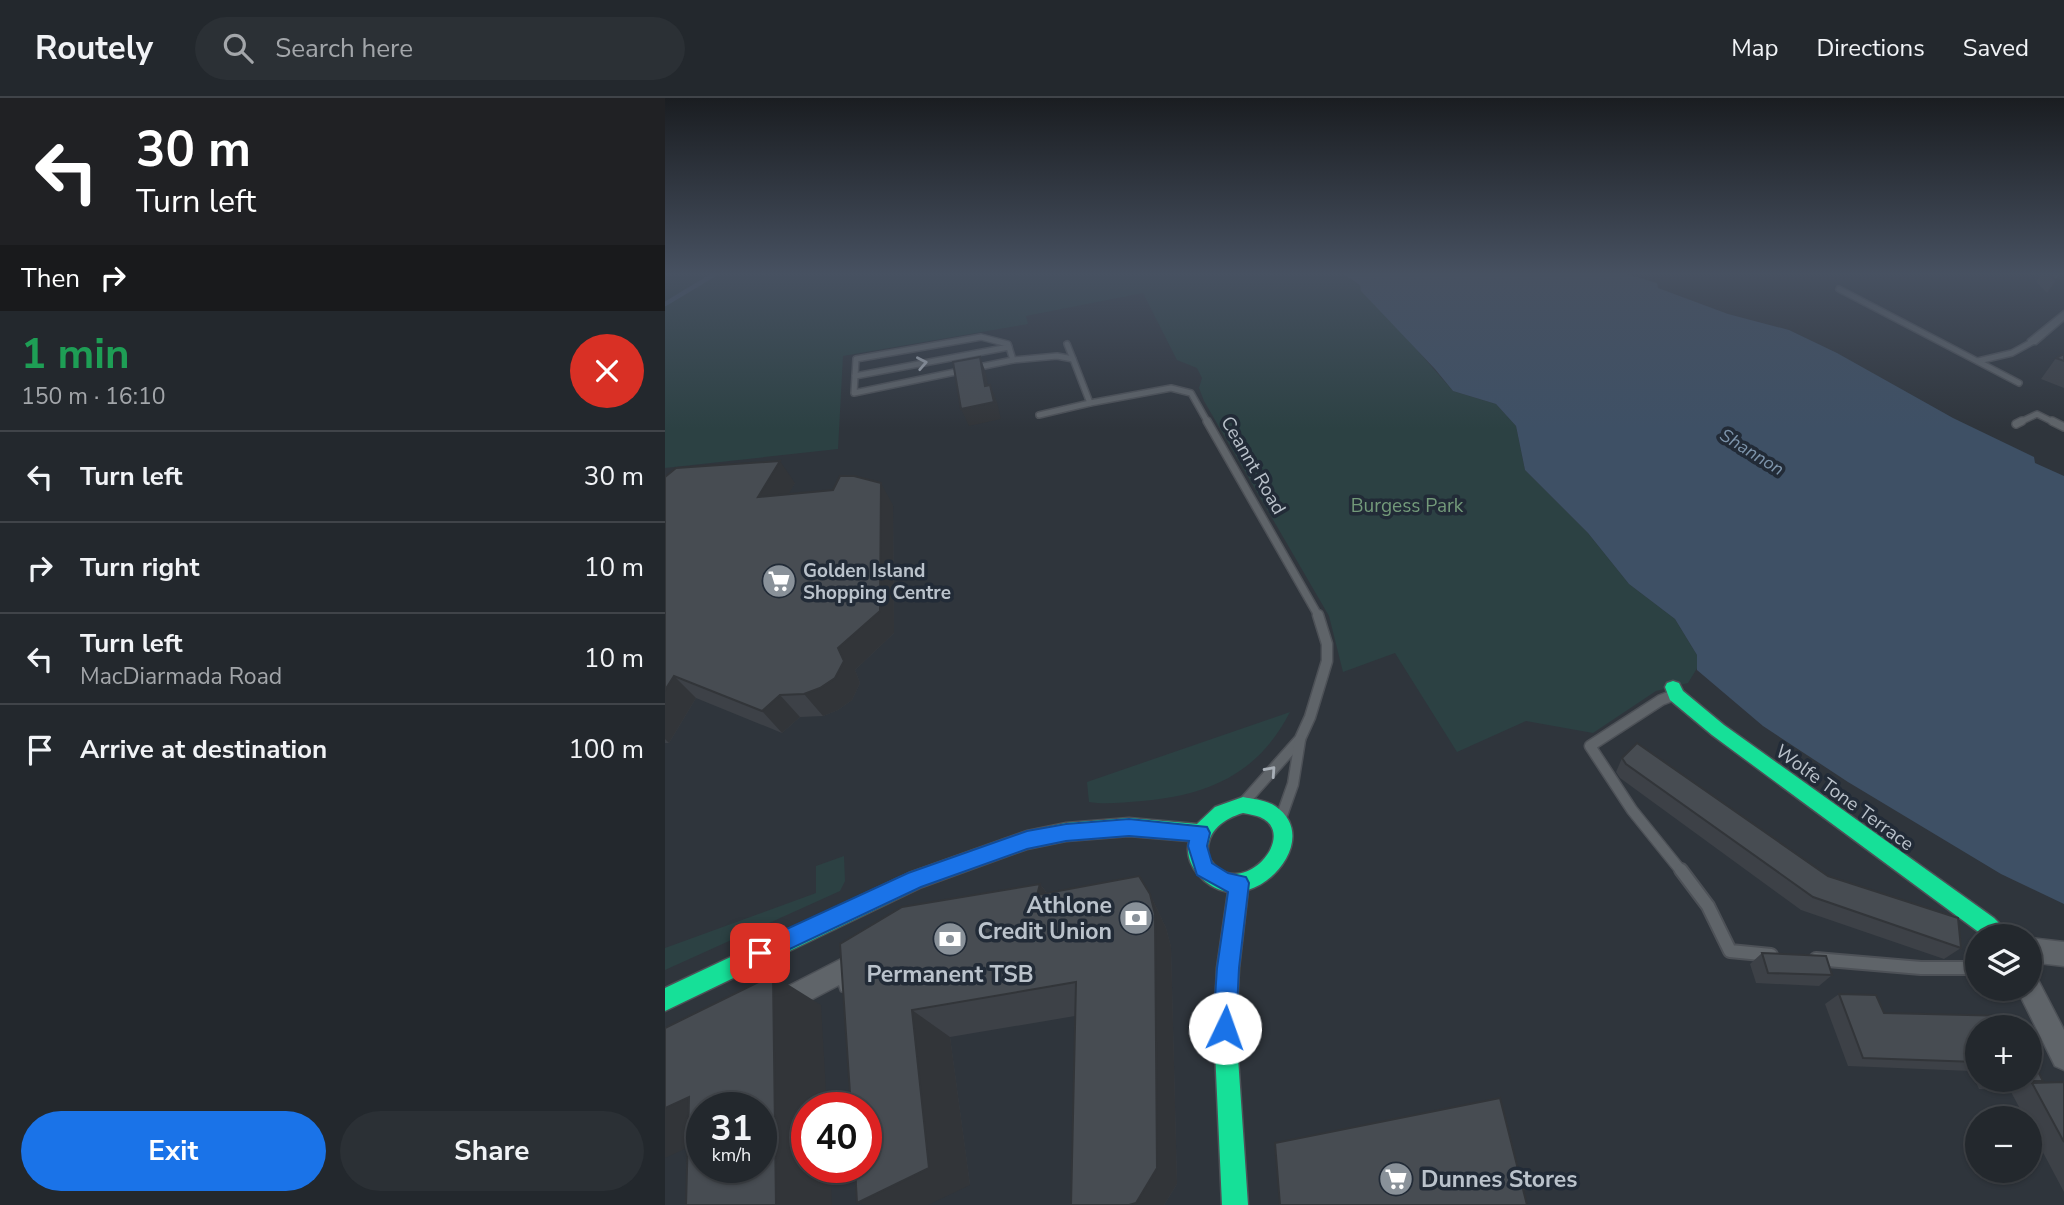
<!DOCTYPE html>
<meta charset="utf-8">
<style>
:root{--surface:#23282d;--page:#2b3035;--text:#f1f3f6;--muted:#a3a6aa;--line:#404449;--accent:#1a73e8}
body{margin:0;font-family:"Nunito Sans",sans-serif;background:var(--page);color:var(--text);height:100vh;display:flex;flex-direction:column;font-size:26px;white-space:nowrap}
*{box-sizing:border-box;margin:0}
p{font-size:23px;color:var(--muted)}
.icon{flex:none;width:38px;height:38px;fill:none;stroke:currentColor;stroke-width:2;stroke-linecap:round;stroke-linejoin:round}
.map{position:relative;flex:1;overflow:hidden}
.sheet{display:flex;flex-direction:column;background:var(--surface);width:665px}
.sheet>*{flex:none}
.guide{background:#202124;color:#fff;overflow:hidden}
.buttons{position:absolute;left:1300px;top:826px;display:grid;gap:14px}
.buttons a{display:grid;place-items:center;width:77px;height:77px;border-radius:50%;background:var(--surface);box-shadow:0 2px 5px #0004,0 0 0 2px var(--line);font-size:35px}
.speed{position:absolute;left:21px;top:994px;display:flex;gap:14px;font-size:35px;font-weight:700;text-align:center}
.speed>*{display:grid;place-content:center;width:91px;height:91px;border-radius:50%;background:var(--surface);box-shadow:0 2px 5px #0004,0 0 0 2px var(--line);line-height:1}
.speed small{font-size:18px;font-weight:400}
.speed .limit{border:10px solid #d22;background:#fff;color:#111}
.pin{position:absolute;display:grid;place-items:center;width:60px;height:60px;color:#fff;margin:-30px;border-radius:14px;box-shadow:0 4px 10px #0006}
.me{position:absolute;width:77px;margin:-38px;rotate:3deg;stroke-linejoin:round;filter:drop-shadow(0 0 5px #0008)}
.turn{display:flex;align-items:center;gap:24px;height:147px;padding:0 21px;font-size:32px}
.turn .icon{width:91px;height:91px;stroke-width:2.5}
.turn b{display:block;font-size:49px;line-height:60px}
.then{display:flex;align-items:center;height:66px;padding:0 21px;background:#0003;gap:14px;font-size:26px}
.round{display:grid;place-items:center;flex:none;width:74px;height:74px;border-radius:37px;background:var(--page)}
.overview{display:flex;align-items:center;justify-content:space-between;height:119px;padding:0 21px}
h1{font-size:42px;font-weight:700;line-height:52px;color:#1e9e55}
.button{display:flex;gap:14px;margin-top:auto;padding:14px 21px}
.button a{flex:1;height:80px;border-radius:42px;background:var(--accent);color:#fff;font-size:28px;font-weight:700;line-height:80px;text-align:center}
.button a+a{background:var(--page);color:var(--text)}
ul{padding:0;list-style:none}
li{display:flex;align-items:center;gap:21px;height:91px;padding:0 21px;border-top:2px solid var(--line)}
li div{flex:1}
li b{display:block;font-size:26px}
li em{font-style:normal}
header{display:flex;align-items:center;gap:42px;box-sizing:border-box;height:98px;padding:0 35px;background:var(--surface);border-bottom:2px solid var(--line)}
header strong{font-size:33px}
nav{display:flex;gap:38px;margin-inline-start:auto;font-size:24px}
.search{width:490px;height:63px;background:var(--page);display:flex;align-items:center;gap:18px;box-sizing:border-box;padding:0 24px;border-radius:38px;color:var(--muted);font-size:26px}
main{display:flex;flex:1;min-height:0}
.map>svg:first-child{display:block}
.green{fill:#2c4143}
.water{fill:#3e5065}
.lines{fill:none;stroke-linecap:round;stroke-linejoin:round}
.stream{stroke:#3e5065;stroke-width:4.5}
.lane-far3-casing{stroke:#4d5157;stroke-width:8}
.lane-far2-casing{stroke:#4d5157;stroke-width:10}
.lane-far1-casing{stroke:#4d5157;stroke-width:13}
.lane-casing{stroke:#4d5157;stroke-width:16}
.street-casing{stroke:#4d5157;stroke-width:3}
.fast-casing{stroke:#4d5157;stroke-width:3}
.lane-far3{stroke:#5f6469;stroke-width:5}
.lane-far2{stroke:#5f6469;stroke-width:7}
.lane-far1{stroke:#5f6469;stroke-width:10}
.lane{stroke:#5f6469;stroke-width:12}
.street{fill:#5f6469;fill-rule:evenodd}
.fast{fill:#16e098;fill-rule:evenodd}
.wall{fill:#3d4147}
.shaded-wall{fill:#323539}
.building{fill:#474c52;stroke:#323539;stroke-width:2;fill-rule:evenodd}
.oneway{stroke:#a8afb7}
.route{fill:#1a73e8;stroke:#114b97;stroke-width:2}
.labels{text-anchor:middle;stroke-width:7;stroke-linejoin:round;paint-order:stroke}
.far-water-label{font-size:18px;font-style:italic;fill:#7d94ab;stroke:#222b37}
.street-label{font-size:19px;fill:#bac2cb;stroke:#222b37}
.park-label{font-size:19px;fill:#739a7a;stroke:#222b37}
.poi-label{font-size:19px;font-weight:bold;fill:#bac2cb;stroke:#222b37;text-anchor:start}
.near-poi-label{font-size:23px;font-weight:bold;fill:#bac2cb;stroke:#222b37;text-anchor:end}
</style>
<header>
<strong>Routely</strong>
<div class="search"><svg class="icon" aria-label="search" viewBox="0 0 24 24"><circle cx="10" cy="10" r="6"/><path d="M15 15l6 6"/></svg>Search here</div>
<nav><a>Map</a><a>Directions</a><a>Saved</a></nav>
</header>
<main>
<section class="sheet">
<div class="guide">
<div class="turn"><svg class="icon" aria-label="left" viewBox="0 0 24 24"><path d="M17 20v-9H6M10 6l-5 5 5 5"/></svg><div><b>30 m</b>Turn left</div></div>
<div class="then">Then<svg class="icon" aria-label="right" viewBox="0 0 24 24"><path d="M7 20v-9h11M14 6l5 5-5 5"/></svg></div>
</div>
<div class="overview"><div><h1>1 min</h1><p>150 m · 16:10</p></div><a class="round" style="background:#d93025;color:#fff"><svg class="icon" aria-label="close" viewBox="0 0 24 24"><path d="M6 6l12 12M18 6L6 18"/></svg></a></div>
<ul>
<li><svg class="icon" aria-label="left" viewBox="0 0 24 24"><path d="M17 20v-9H6M10 6l-5 5 5 5"/></svg><div><b>Turn left</b></div><em>30 m</em></li>
<li><svg class="icon" aria-label="right" viewBox="0 0 24 24"><path d="M7 20v-9h11M14 6l5 5-5 5"/></svg><div><b>Turn right</b></div><em>10 m</em></li>
<li><svg class="icon" aria-label="left" viewBox="0 0 24 24"><path d="M17 20v-9H6M10 6l-5 5 5 5"/></svg><div><b>Turn left</b><p>MacDiarmada Road</p></div><em>10 m</em></li>
<li><svg class="icon" aria-label="arrive" viewBox="0 0 24 24"><path d="M6 21V4h12l-3 4 3 4H6"/></svg><div><b>Arrive at destination</b></div><em>100 m</em></li>
</ul>
<div class="button"><a>Exit</a><a>Share</a></div>
</section>
<div class="map">
<svg width="1399" height="1107" viewBox="0 0 1399 1107">
<rect width="100%" height="100%" fill="#2f353c"/>
<!-- green -->
<g class="green">
<polygon points="0,176 678,176 695,187 788,293 831,306 851,328 860,372 923,435 964,486 1010,521 1032,557 1034,567 1023,585 991,593 928,635 861,623 792,654 730,555 678,574 664,518 539,303 534,290 537,280 532,270 512,262 478,195 361,218 363,226 178,258 173,351 0,370"/>
<path d="M625,614C593,676 544,697 477,703C459,704 442,707 424,704L422,684Z"/>
<polygon points="179,758 180,783 175,793 0,872 0,850 151,795 151,768"/>
</g>
<!-- water -->
<polygon class="water" points="678,176 961,176 992,185 993,190 1063,216 1124,232 1172,255 1288,320 1369,359 1370,365 1399,378 1399,806 1336,776 1183,684 1098,628 1032,572 1032,557 1010,521 964,486 923,435 860,372 851,328 831,306 788,293 770,271 696,193 695,187"/>
<g class="lines">
<!-- stream -->
<polyline class="stream" points="0,206 50,176"/>
<!-- lane-far3 casing -->
<g class="lane-far3-casing">
<g id="lane-far3">
<polyline points="1174,191 1354,285"/>
<polygon points="316,239 343,246 348,262 189,295 191,261"/>
<polyline points="402,246 408,261"/>
<polyline points="348,262 392,258 408,261 425,305 506,290 526,295 543,325"/>
<polyline points="1313,263 1347,255 1367,244"/>
<polyline points="190,278 344,249"/>
<polyline points="374,317 425,305"/>
<polyline points="1353,325 1372,316 1390,325"/>
</g>
</g>
<!-- lane-far2 casing -->
<g class="lane-far2-casing">
<g id="lane-far2">
<polyline points="542,323 654,519"/>
<polyline points="1387,323 1399,329"/>
<polyline points="1351,326 1357,323"/>
</g>
</g>
<!-- lane-far1 casing -->
<g class="lane-far1-casing">
<g id="lane-far1">
<polyline points="1009,597 996,602 925,648 967,712 1017,774"/>
<polyline points="581,702 635,641 645,619 662,563 662,546 653,517"/>
<polyline points="616,720 628,686 635,642"/>
</g>
</g>
<!-- lane casing -->
<g class="lane-casing">
<g id="lane">
<polyline points="1016,772 1043,808 1065,853 1106,857"/>
<polyline points="1151,861 1256,870 1312,870"/>
</g>
</g>
<!-- street casing -->
<g class="street-casing">
<g id="street">
<polygon points="1399,213 1399,222 1371,246 1363,246 1363,242"/>
<polygon points="1365,840 1399,844 1399,868 1365,864"/>
<path d="M184,857L192,861C197,872 198,881 194,893L185,896L176,893L174,887L117,917L108,914L105,905L108,896Z"/>
<polygon points="1365,879 1373,882 1399,932 1399,972 1390,968 1352,891 1365,891"/>
</g>
</g>
<!-- fast casing -->
<g class="fast-casing">
<g id="fast">
<polygon points="1008,583 1014,585 1018,593 1059,627 1329,820 1340,831 1343,838 1319,838 1047,637 1005,602 1000,589 1002,585"/>
<path d="M578,699C588,701 601,702 610,708C648,733 617,782 583,792L574,870L571,930L583,1107H557L549,930L552,870L563,794C540,790 518,767 524,743L464,738L401,743L362,751L257,789L0,913V890L244,775L362,733L401,725L464,720L532,726L550,709ZM578,715C583,716 590,717 595,719C637,737 572,809 543,758C540,735 557,721 578,715Z"/>
</g>
</g>
<!-- lane-far3 -->
<use href="#lane-far3" class="lane-far3"/>
<!-- lane-far2 -->
<use href="#lane-far2" class="lane-far2"/>
<!-- lane-far1 -->
<use href="#lane-far1" class="lane-far1"/>
<!-- lane -->
<use href="#lane" class="lane"/>
<!-- street -->
<use href="#street" class="street"/>
<!-- fast -->
<use href="#fast" class="fast"/>
</g>
<!-- wall -->
<g class="wall">
<polygon points="1376,176 1399,176 1382,195 1371,184"/>
<polygon points="1399,256 1399,290 1376,281 1391,260"/>
<polygon points="0,379 130,385 123,396 228,407 229,535 190,572 195,585 187,602 173,612 158,618 135,619 117,635 31,600 4,645 0,645"/>
<polygon points="957,660 1163,778 1296,850 1279,861 1136,812 955,680 951,674"/>
<polygon points="375,786 382,795 485,796 501,830 506,849 512,1086 499,1107 406,1107 410,918 285,939 305,1087 175,846"/>
<polygon points="1097,855 1167,877 1154,888 1091,885 1085,866"/>
<polygon points="1174,896 1219,915 1312,929 1312,982 1365,982 1378,983 1374,985 1399,984 1399,1094 1365,1030 1365,1020 1360,1020 1346,994 1350,992 1314,991 1306,973 1183,968 1160,906"/>
</g>
<!-- shaded-wall -->
<g class="shaded-wall">
<polygon points="1397,176 1399,176 1399,179 1382,195 1391,182"/>
<polygon points="315,259 321,275 326,305 325,287 332,304 336,321 304,328 296,311 320,288"/>
<polygon points="115,363 130,385 109,421 93,399"/>
<polygon points="216,385 228,407 229,535 190,572 195,585 187,602 173,612 158,618 139,596 173,550"/>
<polygon points="9,578 31,600 4,645 0,641 0,592"/>
<polygon points="115,597 135,619 117,635 97,613"/>
<polygon points="375,786 400,820 372,797"/>
<polygon points="485,796 501,830 506,849 512,1086 499,1107 464,1107"/>
<polygon points="108,877 156,907 162,1010 142,1010 142,1069 165,1069 167,1107 111,1107"/>
<polygon points="247,912 285,939 305,1087 263,1107 201,1107 192,1105"/>
<polygon points="24,999 37,1043 0,1060 0,1010"/>
</g>
<!-- building -->
<g class="building">
<polygon points="1384,176 1397,176 1391,182"/>
<polygon points="1399,256 1399,263 1391,260"/>
<polygon points="315,259 320,288 325,287 329,304 296,311 288,264"/>
<polygon points="115,363 93,399 168,392 175,378 189,378 216,385 215,513 173,550 179,563 170,580 155,590 139,596 115,597 97,613 9,578 0,592 0,379 11,370"/>
<polygon points="972,645 1163,778 1293,820 1296,850 1148,799 961,666 957,660"/>
<polygon points="474,778 485,796 490,816 492,1070 471,1105 464,1107 406,1107 411,884 247,912 264,1070 192,1105 190,1069 201,1069 201,1010 186,1010 175,846 237,809 375,786 372,797"/>
<polygon points="1097,855 1161,858 1167,877 1103,875"/>
<path d="M108,877L111,1107H21L24,999L0,1010V930ZM37,1010H96V1069H37Z"/>
<polygon points="1174,896 1211,897 1219,915 1345,918 1351,929 1312,929 1312,964 1198,960"/>
<polygon points="1365,958 1378,983 1334,983 1334,982 1365,982"/>
<polygon points="1399,984 1399,1044 1367,985"/>
<polygon points="835,1000 862,1107 615,1107 610,1045"/>
</g>
<!-- one-way arrows -->
<defs><path id="oneway-chevron" d="M-2-3.5L2.5 0L-2 3.5" fill="none" stroke-width="1.6" stroke-linecap="round" stroke-linejoin="round" transform="scale(1.75)"/></defs>
<g class="oneway">
<use href="#oneway-chevron" transform="translate(257 265) rotate(-11)"/>
<use href="#oneway-chevron" transform="translate(606 673) rotate(-48)"/>
</g>
<!-- sky -->
<linearGradient id="sky" x2="0" y2="1"><stop stop-color="#1a1d21"/><stop offset="0.53" stop-color="#475161"/><stop offset="1" stop-color="#475161" stop-opacity="0"/></linearGradient>
<rect width="1399" height="331" fill="url(#sky)"/>
<!-- route -->
<polygon class="route" points="464,721 542,729 545,735 542,748 547,765 563,775 581,779 584,785 574,870 571,930 568,938 560,942 552,938 548,930 552,870 563,794 532,777 523,748 524,743 464,738 401,743 362,751 256,789 95,865 87,862 84,855 87,847 243,775 362,733 401,726"/>
<!-- icons -->
<defs>
<g id="supermarket-disc" transform="scale(1.75)"><circle r="9.5" fill="#899199" stroke="#222b37"/><path d="M-6-5.5h2.5l.6 2H6L4.5 2H-2.5L-4.4-4H-6ZM-1.5 3.2a1.3 1.3 0 1 0 .1 0ZM3 3.2a1.3 1.3 0 1 0 .1 0Z" fill="#fff"/></g>
<g id="bank-disc" transform="scale(1.75)"><circle r="9.5" fill="#899199" stroke="#222b37"/><path d="M-6-4H6V4H-6ZM0-2.3a2.3 2.3 0 1 0 0 4.6a2.3 2.3 0 1 0 0-4.6Z" fill="#fff"/></g>
</defs>
<g fill-rule="evenodd">
<use href="#supermarket-disc" x="114" y="483"/>
<use href="#bank-disc" x="471" y="820"/>
<use href="#bank-disc" x="285" y="841"/>
<use href="#supermarket-disc" x="731" y="1081"/>
</g>
<g class="labels">
<!-- far-water labels -->
<g class="far-water-label">
<text transform="translate(1087 354) rotate(32)" y="6">Shannon</text>
</g>
<!-- street labels -->
<g class="street-label">
<text transform="translate(589 367) rotate(60)" y="7">Ceannt Road</text>
<text transform="translate(1180 699) rotate(36)" y="7">Wolfe Tone Terrace</text>
</g>
<!-- park labels -->
<g class="park-label">
<text x="742" y="414">Burgess Park</text>
</g>
<!-- poi labels -->
<g class="poi-label">
<text x="138" y="479">Golden Island<tspan x="138" dy="22">Shopping Centre</tspan></text>
</g>
<!-- near-poi labels -->
<g class="near-poi-label">
<text x="447" y="815">Athlone<tspan x="447" dy="26">Credit Union</tspan></text>
<text x="285" y="884" text-anchor="middle">Permanent TSB</text>
<text x="756" y="1089" text-anchor="start">Dunnes Stores</text>
</g>
</g>
</svg>
<div class="buttons">
<a><svg class="icon" aria-label="layers" viewBox="0 0 24 24"><path d="M12 4l9 5-9 5-9-5zM3 14l9 5 9-5"/></svg></a>
<a>+</a>
<a>−</a>
</div>
<div class="speed"><div>31<small>km/h</small></div><div class="limit">40</div></div>
<div class="pin" style="left:95px;top:855px;background:#d93025"><svg class="icon" aria-label="arrive" viewBox="0 0 24 24"><path d="M6 21V4h12l-3 4 3 4H6"/></svg></div>
<svg class="me" style="left:560px;top:930px" viewBox="-20 -20 40 40"><circle r="19" fill="#fff"/><path d="M0-13L10 11 0 6-10 11z" fill="#1a73e8"/></svg>
</div>
</main>
